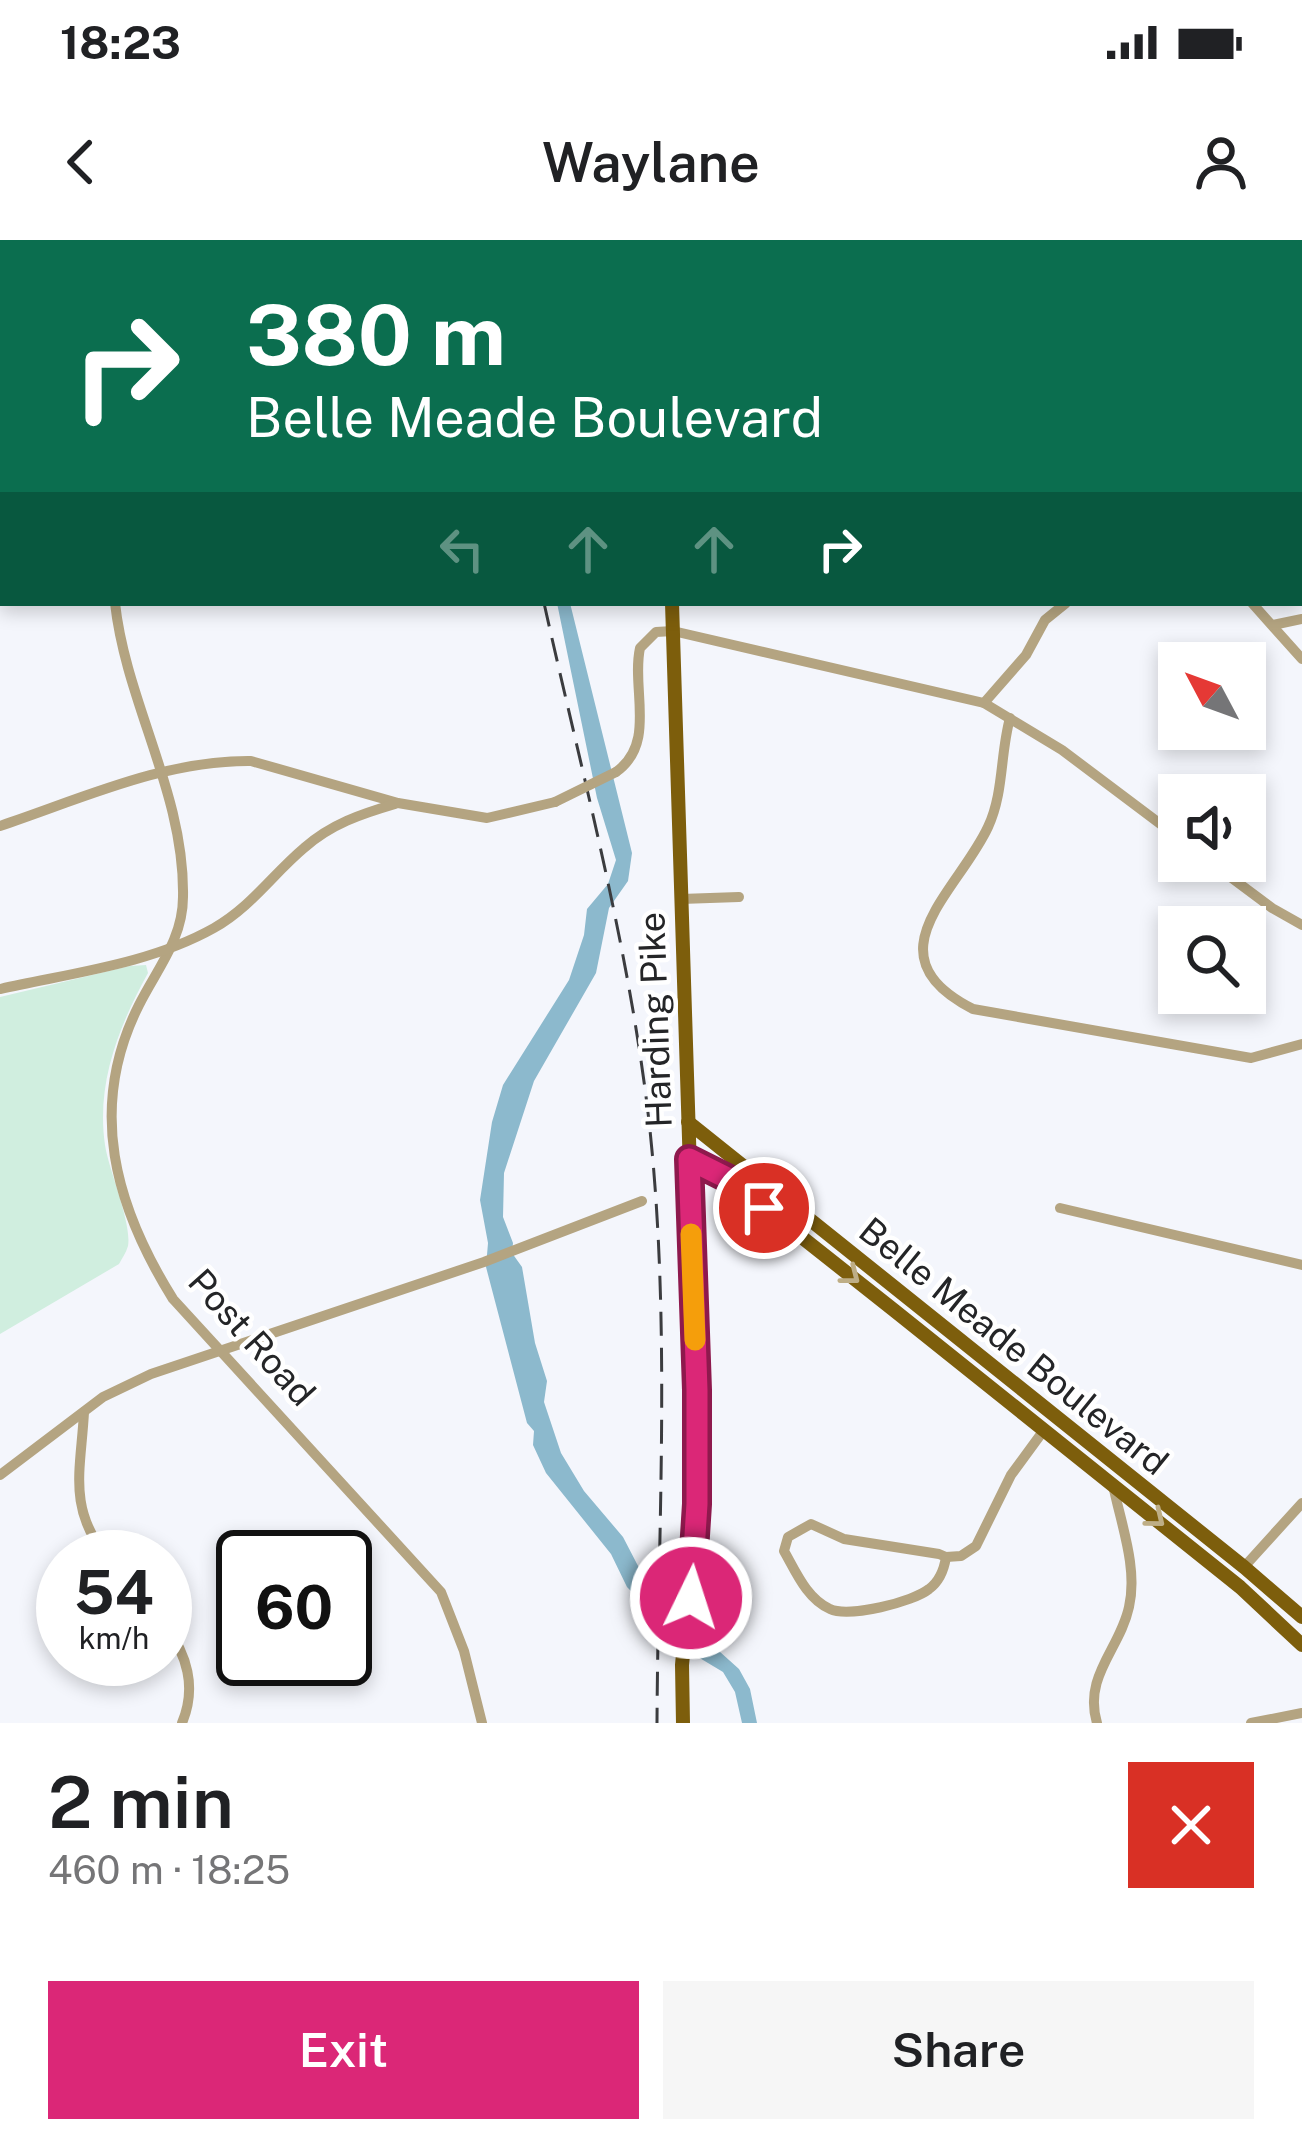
<!DOCTYPE html>
<meta charset="utf-8">
<style>
:root{--surface:#fff;--page:#f6f6f6;--text:#202124;--muted:#757577;--accent:#db2777}
body{margin:0;font-family:"Public Sans",sans-serif;background:var(--page);color:var(--text);height:100vh;display:flex;flex-direction:column;font-size:45px;white-space:nowrap}
*{box-sizing:border-box;margin:0}
p{font-size:39px;color:var(--muted)}
.icon{flex:none;width:66px;height:66px;fill:none;stroke:currentColor;stroke-width:2;stroke-linecap:round;stroke-linejoin:round}
.map{position:relative;height:1483px;overflow:hidden}
.details{display:flex;flex-direction:column;background:var(--surface);flex:1}
.details>*{flex:none}
.top-card{position:absolute;left:0px;top:0px;width:1302px;height:366px;box-shadow:0 6px 18px #0003;background:#0b6e4f;color:#fff;overflow:hidden}
.needle{width:78px;rotate:311deg}
.controls{position:absolute;left:1158px;top:402px;display:grid;gap:24px}
.controls a{display:grid;place-items:center;width:108px;height:108px;border-radius:0px;background:var(--surface);box-shadow:0 6px 18px #0003;font-size:60px}
.speed{position:absolute;left:36px;top:1290px;display:flex;gap:24px;font-size:60px;font-weight:700;text-align:center}
.speed>*{display:grid;place-content:center;width:156px;height:156px;border-radius:50%;background:var(--surface);box-shadow:0 6px 18px #0003;line-height:1}
.speed small{font-size:30px;font-weight:400}
.speed .limit{border:6px solid #111;border-radius:18px;background:#fff;color:#111}
.pin{position:absolute;display:grid;place-items:center;width:102px;height:102px;color:#fff;margin:-51px;border:6px solid #fff;border-radius:50%;box-shadow:0 3px 12px #0007}
.me{position:absolute;width:132px;margin:-66px;rotate:4deg;stroke-linejoin:round;filter:drop-shadow(0 0 9px #0008)}
.turn{display:flex;align-items:center;gap:42px;height:252px;padding:0 48px;font-size:54px}
.turn .icon{width:156px;height:156px;stroke-width:2.5}
.turn b{display:block;font-size:84px;line-height:102px}
.lanes{display:flex;align-items:center;height:114px;padding:0 48px;background:#0003;justify-content:center;gap:60px;direction:ltr}
.lanes .off{opacity:.35}
.round{display:grid;place-items:center;flex:none;width:126px;height:126px;border-radius:0px;background:var(--page)}
.head{display:flex;align-items:center;justify-content:space-between;height:204px;padding:0 48px}
h1{font-size:72px;font-weight:600;line-height:90px}
.cta{display:flex;gap:24px;margin-top:auto;padding:24px 48px}
.cta a{flex:1;height:138px;border-radius:0px;background:var(--accent);color:#fff;font-size:48px;font-weight:600;line-height:138px;text-align:center}
.cta a+a{background:var(--page);color:var(--text)}
.status{display:flex;justify-content:space-between;align-items:center;height:84px;padding:0 60px;background:var(--surface);direction:ltr}
.status svg{height:33px;fill:currentColor}
header{display:flex;justify-content:space-between;align-items:center;height:156px;padding:0 48px;background:var(--surface);font-size:54px;font-weight:600}
.map>svg:first-child{display:block}
.green{fill:#d0eedf}
.water{fill:#8cb9cd}
.lines{fill:none;stroke-linecap:round;stroke-linejoin:round}
.minor{stroke:#b4a481;stroke-width:10}
.major{stroke:#7d5e0c;stroke-width:14}
.rail{stroke:#3b3c3f;stroke-width:3;stroke-dasharray:24 12;stroke-linecap:butt}
.minor-bridge{stroke:#b4a481;stroke-width:10}
.oneway{stroke:#beae86}
.route-casing{stroke:#8e194d;stroke-width:30}
.route{stroke:#db2777;stroke-width:21}
.slow{stroke:#f59e0b;stroke-width:21}
.labels{text-anchor:middle;stroke-width:9;stroke-linejoin:round;paint-order:stroke}
.street-label{font-size:36px;fill:#242527;stroke:#fff}
</style>
<div class="status"><b>18:23</b><svg viewBox="0 0 49 12"><path d="M0 12V9h3v3zM5 12V6h3v6zM10 12V3h3v9zM15 12V0h3v12zM26 1h20v11H26zM47 4h2v5h-2z"/></svg></div>
<header><svg class="icon" aria-label="back" viewBox="0 0 24 24"><path d="M15 5l-7 7 7 7"/></svg>Waylane<svg class="icon" aria-label="person" viewBox="0 0 24 24"><circle cx="12" cy="8" r="4"/><path d="M4 21q1-7 8-7t8 7"/></svg></header>
<div class="map">
<svg width="1302" height="1483" viewBox="0 0 1302 1483">
<rect width="100%" height="100%" fill="#f4f6fc"/>
<!-- green -->
<path class="green" d="M146,725L148,733C119,786 96,843 105,905C109,931 132,983 128,1006C126,1013 122,1018 119,1024L0,1094V757L130,726Z"/>
<!-- water -->
<polygon class="water" points="557,363 570,363 632,613 628,641 609,668 596,733 534,841 504,933 503,977 513,1003 512,1013 522,1027 535,1103 547,1141 544,1162 561,1213 584,1251 623,1297 650,1349 739,1429 750,1449 757,1483 742,1483 735,1452 723,1432 693,1414 627,1347 611,1314 546,1233 533,1205 534,1191 527,1183 486,1027 488,1003 480,960 492,882 503,845 569,740 584,695 587,669 608,644 616,620 597,558"/>
<g class="lines">
<!-- minor -->
<g class="minor">
<polyline points="94,0 95,3"/>
<polyline points="231,0 232,3"/>
<polyline points="1022,0 1027,3"/>
<polyline points="1053,0 1057,3"/>
<polyline points="177,3 187,0"/>
<polyline points="1012,3 1014,0"/>
<polyline points="1299,31 1302,25"/>
<polyline points="1299,288 1302,288"/>
<path d="M115,363C126,463 185,554 183,657C183,699 157,729 139,765C87,868 115,966 173,1059L441,1352L464,1411L482,1483"/>
<polyline points="1252,363 1302,419"/>
<polyline points="1273,385 1302,379"/>
<polyline points="984,463 1026,415 1045,380 1066,363"/>
<path d="M1010,478C1000,514 1004,553 988,587C958,652 867,715 973,769L1251,818L1302,804"/>
<path d="M616,532C657,503 631,449 640,408L656,392L673,391L984,463L1062,510L1179,598"/>
<path d="M0,586C81,559 164,520 251,521L398,563L487,578L555,562"/>
<polyline points="1209,621 1272,668 1302,685"/>
<polyline points="681,659 739,657"/>
<path d="M0,749C71,733 150,724 214,688C251,667 272,635 304,608C331,584 361,574 395,564"/>
<polyline points="1060,968 1302,1025"/>
<path d="M84,1172C81,1230 67,1268 107,1317"/>
<polyline points="0,1235 103,1157 151,1134 484,1022 642,961"/>
<path d="M811,1284L844,1299L939,1314L946,1317C944,1330 940,1341 929,1349C913,1362 849,1378 830,1369C807,1359 796,1332 784,1311L788,1297Z"/>
<polyline points="946,1317 961,1316 976,1306 1011,1235 1044,1190"/>
<polyline points="1244,1327 1302,1263"/>
<path d="M165,1384C187,1415 197,1447 182,1483"/>
<path d="M1097,1483C1083,1436 1120,1409 1129,1367C1138,1328 1121,1284 1113,1245"/>
<polyline points="1251,1483 1302,1473"/>
</g>
<!-- major -->
<g class="major">
<polyline points="667,0 667,3"/>
<polyline points="672,363 697,1150 697,1264 682,1425 683,1483"/>
<polyline points="688,882 1244,1327 1302,1377"/>
<polyline points="689,919 727,938 895,1071 1240,1347 1302,1405"/>
</g>
<!-- rail -->
<g class="rail">
<polyline points="462,0 463,3"/>
<path d="M544,363C582,534 629,707 649,881C671,1081 658,1283 657,1483"/>
</g>
<!-- minor-bridge -->
<polyline class="minor-bridge" points="555,562 616,532"/>
</g>
<!-- one-way arrows -->
<defs><path id="oneway-chevron" d="M-2-3.5L2.5 0L-2 3.5" fill="none" stroke-width="1.6" stroke-linecap="round" stroke-linejoin="round" transform="scale(3)"/></defs>
<g class="oneway">
<use href="#oneway-chevron" transform="translate(851 1036) rotate(38)"/>
<use href="#oneway-chevron" transform="translate(1156 1279) rotate(39)"/>
</g>
<g class="lines">
<!-- route casing -->
<g class="route-casing">
<polyline id="route" points="691,1358 697,1264 697,1150 689,919 727,938 764,968"/>
</g>
<!-- route -->
<use href="#route" class="route"/>
<!-- slow -->
<polyline class="slow" points="691,994 695,1100"/>
</g>
<g class="labels">
<!-- street labels -->
<g class="street-label">
<text transform="translate(655 780) rotate(-92)" y="13">Harding Pike</text>
<text transform="translate(252 1097) rotate(48)" y="13">Post Road</text>
<text transform="translate(1014 1106) rotate(39)" y="13">Belle Meade Boulevard</text>
</g>
</g>
</svg>
<div class="controls">
<a><svg class="needle" viewBox="-14 -14 28 28"><path d="M0-13l5 13h-10z" fill="#e53935"/><path d="M0 13l5-13h-10z" fill="#757577"/></svg></a>
<a><svg class="icon" aria-label="sound" viewBox="0 0 24 24"><path d="M4 9h4l5-4v14l-5-4H4zM17 9q2 3 0 6"/></svg></a>
<a><svg class="icon" aria-label="search" viewBox="0 0 24 24"><circle cx="10" cy="10" r="6"/><path d="M15 15l6 6"/></svg></a>
</div>
<div class="speed"><div>54<small>km/h</small></div><div class="limit">60</div></div>
<div class="pin" style="left:764px;top:968px;background:#d93025"><svg class="icon" aria-label="arrive" viewBox="0 0 24 24"><path d="M6 21V4h12l-3 4 3 4H6"/></svg></div>
<svg class="me" style="left:691px;top:1358px" viewBox="-20 -20 40 40"><circle r="17" fill="#db2777" stroke="#fff" stroke-width="3"/><path d="M0-11L8 9 0 5-8 9z" fill="#fff"/></svg>
<div class="top-card">
<div class="turn"><svg class="icon" aria-label="right" viewBox="0 0 24 24"><path d="M7 20v-9h11M14 6l5 5-5 5"/></svg><div><b>380 m</b>Belle Meade Boulevard</div></div>
<div class="lanes"><svg class="icon off" aria-label="left" viewBox="0 0 24 24"><path d="M17 20v-9H6M10 6l-5 5 5 5"/></svg><svg class="icon off" aria-label="ahead" viewBox="0 0 24 24"><path d="M12 20V5M6 11l6-6 6 6"/></svg><svg class="icon off" aria-label="ahead" viewBox="0 0 24 24"><path d="M12 20V5M6 11l6-6 6 6"/></svg><svg class="icon" aria-label="right" viewBox="0 0 24 24"><path d="M7 20v-9h11M14 6l5 5-5 5"/></svg></div>
</div>
</div>
<section class="details">
<div class="head"><div><h1>2 min</h1><p>460 m · 18:25</p></div><a class="round" style="background:#d93025;color:#fff"><svg class="icon" aria-label="close" viewBox="0 0 24 24"><path d="M6 6l12 12M18 6L6 18"/></svg></a></div>
<div class="cta"><a>Exit</a><a>Share</a></div>
</section>
